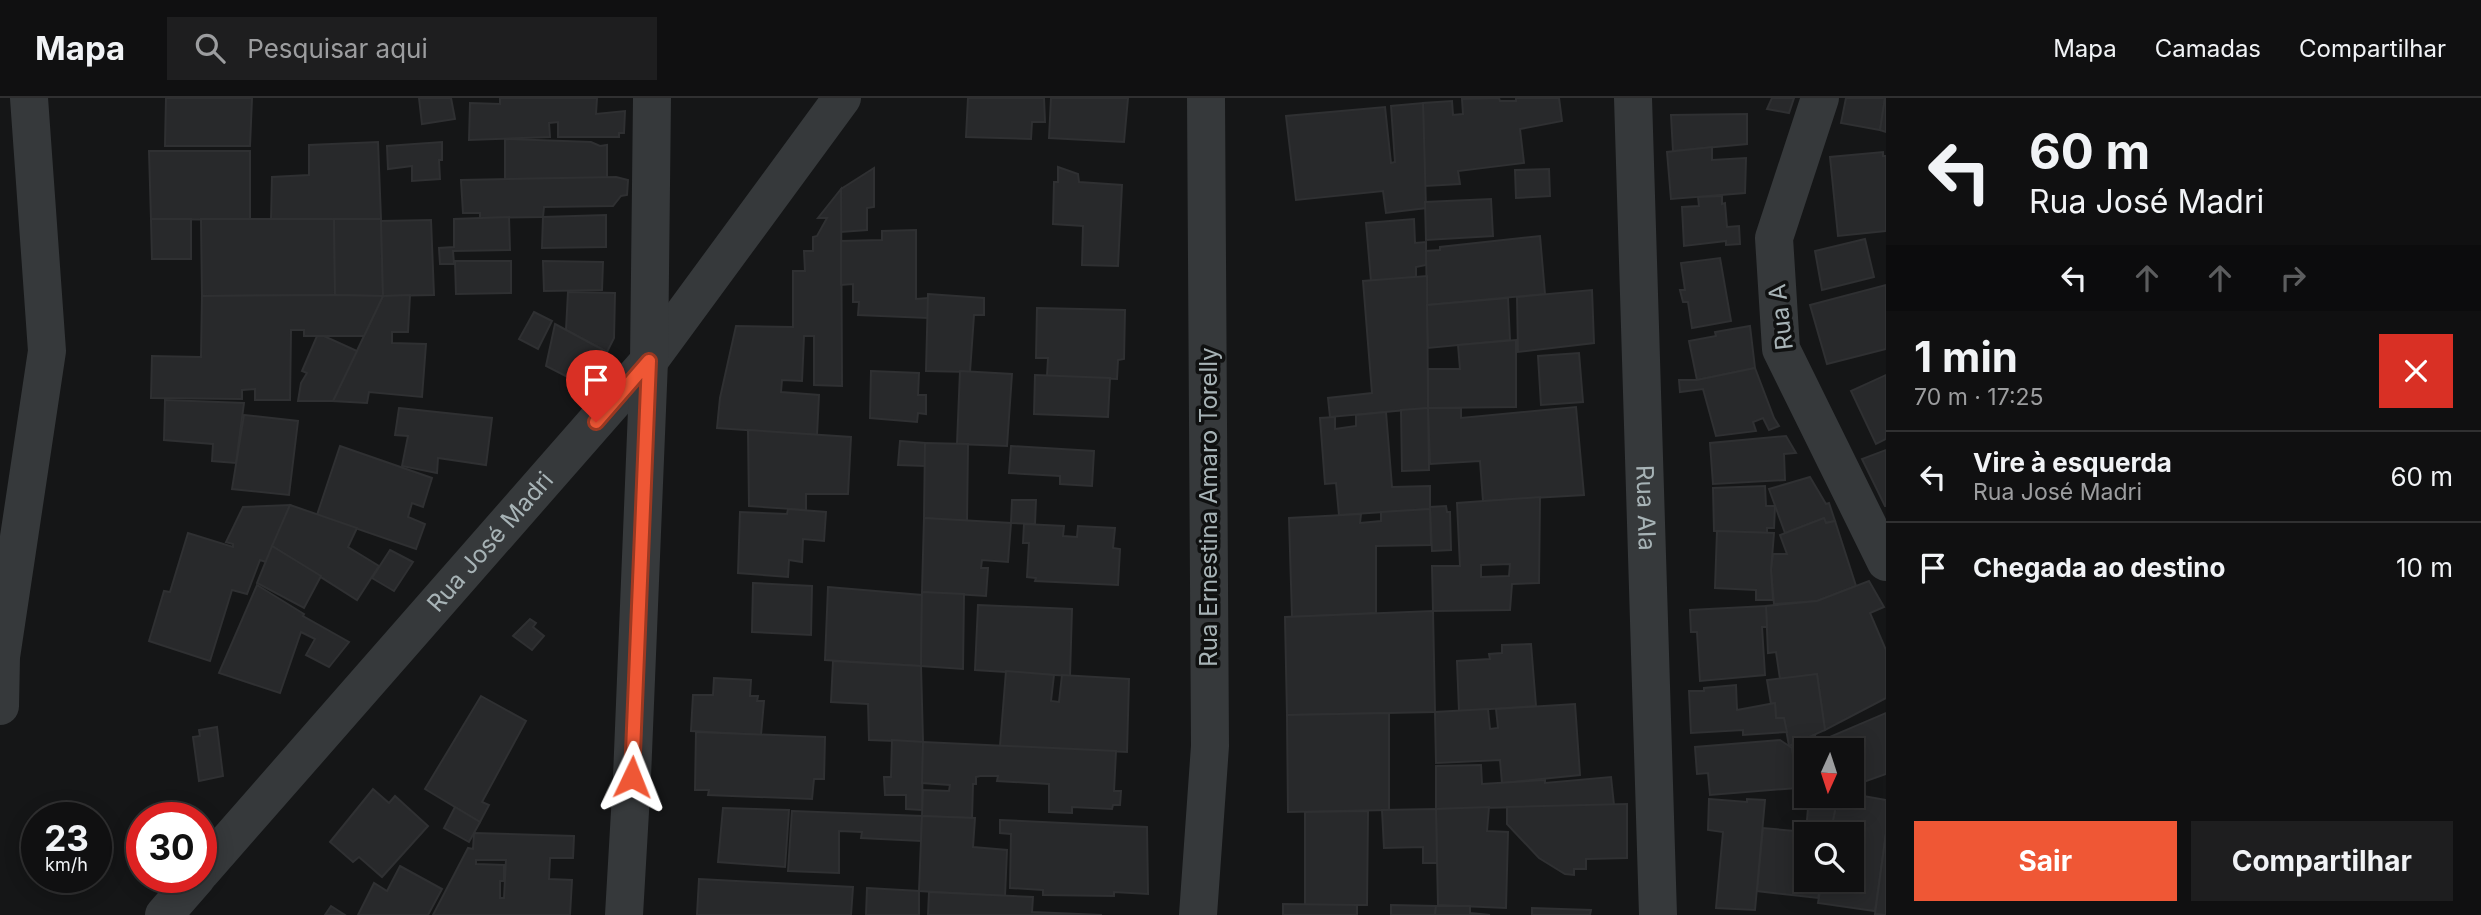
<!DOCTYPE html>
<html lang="pt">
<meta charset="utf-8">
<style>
:root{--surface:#101011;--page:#1e1e1f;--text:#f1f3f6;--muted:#9c9d9f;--line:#303031;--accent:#ef5735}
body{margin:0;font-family:Inter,sans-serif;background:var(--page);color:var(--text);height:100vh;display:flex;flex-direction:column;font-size:26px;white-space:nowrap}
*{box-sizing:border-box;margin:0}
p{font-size:23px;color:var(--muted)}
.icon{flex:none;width:38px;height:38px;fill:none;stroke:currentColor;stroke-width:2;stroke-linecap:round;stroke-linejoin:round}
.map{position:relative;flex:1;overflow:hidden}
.sheet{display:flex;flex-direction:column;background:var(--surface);width:595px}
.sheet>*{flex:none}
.banner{background:#101011;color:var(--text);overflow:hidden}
.needle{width:46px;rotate:183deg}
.fabs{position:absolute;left:1794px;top:640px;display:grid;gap:14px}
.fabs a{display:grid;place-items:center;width:70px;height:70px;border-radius:0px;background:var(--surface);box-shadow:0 4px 18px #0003,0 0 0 2px var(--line);font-size:35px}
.speed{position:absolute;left:21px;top:704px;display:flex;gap:14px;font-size:35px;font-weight:700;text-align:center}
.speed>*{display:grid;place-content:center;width:91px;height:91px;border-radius:50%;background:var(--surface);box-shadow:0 4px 18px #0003,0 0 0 2px var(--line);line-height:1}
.speed small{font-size:18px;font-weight:400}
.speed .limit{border:10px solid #d22;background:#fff;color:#111}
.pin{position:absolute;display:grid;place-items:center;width:60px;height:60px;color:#fff;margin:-72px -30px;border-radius:50% 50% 50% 0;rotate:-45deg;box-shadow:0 0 7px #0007}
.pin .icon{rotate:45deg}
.me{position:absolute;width:77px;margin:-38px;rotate:2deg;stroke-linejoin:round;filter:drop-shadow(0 0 5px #0008)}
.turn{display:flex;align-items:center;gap:24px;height:147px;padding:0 28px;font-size:32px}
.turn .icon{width:91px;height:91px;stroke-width:2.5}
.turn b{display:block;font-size:49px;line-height:60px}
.lanes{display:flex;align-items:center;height:66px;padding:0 28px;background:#0003;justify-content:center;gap:35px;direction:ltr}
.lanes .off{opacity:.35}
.round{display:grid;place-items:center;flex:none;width:74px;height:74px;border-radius:0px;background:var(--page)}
.head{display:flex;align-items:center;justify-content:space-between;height:119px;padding:0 28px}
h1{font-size:42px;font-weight:700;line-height:52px}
.button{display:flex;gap:14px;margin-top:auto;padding:14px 28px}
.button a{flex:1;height:80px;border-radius:0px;background:var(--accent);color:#fff;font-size:28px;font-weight:700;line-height:80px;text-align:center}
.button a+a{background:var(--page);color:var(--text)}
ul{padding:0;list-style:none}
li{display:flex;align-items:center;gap:21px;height:91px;padding:0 28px;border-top:2px solid var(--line)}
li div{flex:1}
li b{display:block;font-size:26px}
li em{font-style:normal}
header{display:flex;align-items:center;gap:42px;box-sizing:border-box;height:98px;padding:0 35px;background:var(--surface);border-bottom:2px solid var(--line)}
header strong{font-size:33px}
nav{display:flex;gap:38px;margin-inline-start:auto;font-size:24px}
.search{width:490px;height:63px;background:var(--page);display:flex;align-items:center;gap:18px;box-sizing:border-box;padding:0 24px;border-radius:0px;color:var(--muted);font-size:26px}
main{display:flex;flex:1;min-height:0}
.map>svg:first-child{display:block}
.building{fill:#28292b;stroke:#2f3032;stroke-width:2;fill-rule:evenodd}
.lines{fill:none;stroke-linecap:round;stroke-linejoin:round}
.minor{stroke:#36393b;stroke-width:38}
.route-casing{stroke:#9b3922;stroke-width:18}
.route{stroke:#ef5735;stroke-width:12}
.labels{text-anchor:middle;stroke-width:7;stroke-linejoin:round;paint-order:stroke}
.street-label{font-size:24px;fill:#a7b3b6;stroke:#101111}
</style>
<header>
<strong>Mapa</strong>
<div class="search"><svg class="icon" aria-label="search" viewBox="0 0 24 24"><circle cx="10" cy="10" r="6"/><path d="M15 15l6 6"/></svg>Pesquisar aqui</div>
<nav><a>Mapa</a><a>Camadas</a><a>Compartilhar</a></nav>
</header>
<main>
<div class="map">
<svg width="1886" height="817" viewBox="0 0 1886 817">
<rect width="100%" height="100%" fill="#151617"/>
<!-- building -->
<g class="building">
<polygon points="166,0 252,0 250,48 165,48"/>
<polygon points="419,0 451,0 455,21 422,26"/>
<polygon points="500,0 597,0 596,16 625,13 624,35 619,35 619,39 558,39 558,24 549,25 550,39 469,42 470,5 500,6"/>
<polygon points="968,0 1044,0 1045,24 1032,24 1031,41 966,39"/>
<polygon points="1051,0 1128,0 1124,44 1049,40"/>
<polygon points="1499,0 1500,3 1516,3 1516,0 1559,0 1562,23 1520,31 1524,65 1458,73 1460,86 1425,88 1423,5 1452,3 1453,17 1463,16 1462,1"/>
<polygon points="1772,0 1794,0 1789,15 1767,11"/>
<polygon points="1846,0 1885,0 1880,32 1841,25"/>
<polygon points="1885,0 1886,0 1886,34 1880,32"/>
<polygon points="1423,5 1426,110 1386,115 1383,93 1296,102 1286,18 1385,9 1391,65 1395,64 1391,8"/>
<polygon points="1747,16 1747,46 1673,53 1671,17"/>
<polygon points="505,41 591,44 600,48 607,47 607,80 505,81"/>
<polygon points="378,44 381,121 271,122 272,79 309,77 309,47"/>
<polygon points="442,44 442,62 439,62 440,81 412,83 412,68 388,71 387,48"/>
<polygon points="1712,49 1712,62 1746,60 1745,95 1671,101 1667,54"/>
<polygon points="149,53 250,53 250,122 151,121"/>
<polygon points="1883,54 1883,58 1886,58 1886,133 1838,138 1830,59"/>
<polygon points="1058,69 1078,76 1079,84 1122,87 1118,168 1082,167 1083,128 1053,126 1054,84 1058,84"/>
<polygon points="874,70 874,109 867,110 867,132 841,134 841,91"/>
<polygon points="1549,71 1550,98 1516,100 1515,72"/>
<polygon points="616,79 628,82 627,97 621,98 613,108 544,109 543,119 480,120 480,115 463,115 461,82"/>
<polygon points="841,91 842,288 814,287 814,238 804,238 802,283 782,282 781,294 819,297 817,337 717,330 720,300 736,228 793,229 793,173 805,173 804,153 813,153 813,139 817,138 827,120 818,120"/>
<polygon points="1722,98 1722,106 1725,105 1727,129 1739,128 1740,146 1726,147 1726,143 1684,148 1682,109 1699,108 1698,99"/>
<polygon points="1491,101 1493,138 1426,142 1425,104"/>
<polygon points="606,117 606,149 542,150 543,119"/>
<polygon points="509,119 510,152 453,153 454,166 440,166 439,150 454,149 454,121"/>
<polygon points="151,121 191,121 191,161 152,161"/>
<polygon points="201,121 334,121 335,197 202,198"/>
<polygon points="334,121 381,121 383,198 335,197"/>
<polygon points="1414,121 1415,145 1426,144 1426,167 1416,169 1416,179 1371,183 1366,125"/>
<polygon points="431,122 434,197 383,198 381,123"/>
<polygon points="916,132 916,201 928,200 928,220 858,217 859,204 853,204 853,186 841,187 841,143 882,142 882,133"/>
<polygon points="1540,138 1545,196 1427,207 1426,153 1440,152 1440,149"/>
<polygon points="1865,141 1874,179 1822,192 1815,153"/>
<polygon points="1720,160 1731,223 1692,230 1688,204 1683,204 1680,192 1685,192 1681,165"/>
<polygon points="455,163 511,163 511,195 456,196"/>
<polygon points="543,163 603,164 602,192 544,193"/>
<polygon points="1427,178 1428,310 1330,319 1328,300 1372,295 1363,183"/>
<polygon points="1886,187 1886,251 1827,266 1810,207"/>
<polygon points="1592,192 1594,245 1518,254 1517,199"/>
<polygon points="568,194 615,195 614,240 607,254 566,232"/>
<polygon points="928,196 984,200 984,217 974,217 970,274 926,273"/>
<polygon points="410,197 408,234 392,234 392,245 426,246 422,299 369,294 367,305 333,303 383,198"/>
<polygon points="202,198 335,197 383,198 364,238 304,238 304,232 291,232 290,302 255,302 255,291 242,292 242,301 151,300 152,258 201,259"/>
<polygon points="1508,200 1510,242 1428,250 1427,207"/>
<polygon points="1037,210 1125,212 1124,261 1118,262 1117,281 1047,278 1048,260 1036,260"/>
<polygon points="534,214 552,223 538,251 519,241"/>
<polygon points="555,226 607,254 587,289 546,268"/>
<polygon points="1750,228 1755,270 1697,282 1689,243 1716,238 1715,234"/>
<polygon points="317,238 324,238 357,253 333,303 298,303 301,285 307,275 302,273"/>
<polygon points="1516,242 1516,309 1428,310 1428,271 1460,271 1458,247"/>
<polygon points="1579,255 1583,304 1541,307 1538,258"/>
<polygon points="1755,270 1774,320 1779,328 1769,332 1763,320 1753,324 1756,333 1716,338 1703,291 1680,294 1679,282 1697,282"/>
<polygon points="871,273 919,275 918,297 926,297 926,316 918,315 917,324 870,320"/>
<polygon points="960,273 1012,276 1007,348 957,346"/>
<polygon points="1035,277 1110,280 1108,319 1034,316"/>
<polygon points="1886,277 1886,341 1876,346 1851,293"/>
<polygon points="165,302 244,305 236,365 212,363 213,346 164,342"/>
<polygon points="1576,309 1584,397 1483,403 1480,363 1430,366 1428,310 1461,310 1461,320"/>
<polygon points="399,310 492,320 486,367 438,360 437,375 402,368 408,338 395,337"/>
<polygon points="1428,310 1429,372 1402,373 1401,312"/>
<polygon points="1386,314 1392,389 1430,388 1430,411 1339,417 1336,385 1325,386 1320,320 1335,319 1335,331 1356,328 1356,317"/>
<polygon points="244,317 298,323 289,397 232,391"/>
<polygon points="748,332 851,339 848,396 806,396 806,412 749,408"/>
<polygon points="1786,338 1796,355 1784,356 1785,382 1713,386 1710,345"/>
<polygon points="900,343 925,345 925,368 898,367"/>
<polygon points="925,345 968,346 967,423 924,420"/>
<polygon points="340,348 432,380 423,409 412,405 408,419 425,426 416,451 317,417"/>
<polygon points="1011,348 1094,353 1092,388 1060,386 1060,378 1009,375"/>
<polygon points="1886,352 1886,408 1885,408 1862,361"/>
<polygon points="1810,379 1826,406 1829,405 1835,423 1826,425 1824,420 1785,435 1769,391"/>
<polygon points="1765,388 1766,408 1775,408 1774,430 1767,430 1767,435 1714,433 1713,390"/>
<path d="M1540,399L1539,485L1512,486L1510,512L1433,513L1432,468H1460L1457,405ZM1510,466L1509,478L1481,479V467Z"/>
<polygon points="1012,402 1036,402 1035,426 1011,425"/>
<polygon points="290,407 266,464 260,462 247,496 232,492 210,563 149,543 164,493 170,494 188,435 233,449 233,446 226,444 243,409"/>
<polygon points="290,407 357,430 348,449 379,468 357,502 272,448"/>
<polygon points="1446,408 1447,414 1450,414 1451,452 1432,453 1430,409"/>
<polygon points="788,411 826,414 824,443 803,441 802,464 789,462 788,479 738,475 740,414 787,416"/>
<polygon points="1430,411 1431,447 1376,448 1376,515 1292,519 1289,420 1361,416 1360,425 1381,423 1381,414"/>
<polygon points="924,420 1011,425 1008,464 982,462 981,470 988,470 986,498 922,494"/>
<polygon points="1824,420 1826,425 1835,423 1856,488 1817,503 1774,506 1771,472 1773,456 1787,456 1780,437"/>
<polygon points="1024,426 1064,428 1063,438 1077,439 1078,428 1115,430 1113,450 1120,451 1118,487 1035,483 1036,480 1027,479 1029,445 1023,445"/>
<polygon points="1717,433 1774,435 1771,472 1773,502 1756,502 1756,492 1715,490"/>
<polygon points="272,448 321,478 304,510 257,485"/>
<polygon points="390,452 413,464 394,493 372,480"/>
<polygon points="1869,483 1884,509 1870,515 1886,552 1886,600 1825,632 1817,576 1780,581 1776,554 1768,555 1766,508 1817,503"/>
<polygon points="753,485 812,488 811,537 752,534"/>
<polygon points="257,487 304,516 303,518 349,544 329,569 306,557 315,541 301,534 280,595 219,575"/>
<polygon points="828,489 922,497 921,568 825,562"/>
<polygon points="922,494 964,496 963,571 921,568"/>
<polygon points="978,507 1072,511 1070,578 975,572"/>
<polygon points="1766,508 1767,529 1762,529 1765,577 1700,583 1697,534 1691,534 1690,512"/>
<polygon points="1433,513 1435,614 1287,617 1285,519"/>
<polygon points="530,521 536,525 533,529 544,538 532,552 513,538"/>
<polygon points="1531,546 1536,608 1459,613 1457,563 1490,561 1489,556 1502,555 1502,547"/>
<polygon points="833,563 921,568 923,644 869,642 868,606 831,604"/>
<polygon points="1006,573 1054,577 1051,603 1059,604 1062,577 1129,581 1127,654 1000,648"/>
<polygon points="1817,576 1825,632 1789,648 1784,620 1776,620 1775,605 1771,606 1767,582"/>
<polygon points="714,580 751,582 750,598 758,598 757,603 764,603 761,637 691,633 693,597 713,597"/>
<polygon points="1736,587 1737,612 1775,605 1776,620 1784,620 1787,634 1743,637 1743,632 1691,635 1689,593 1704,593 1704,590"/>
<polygon points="481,598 526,623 482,704 489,707 480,724 425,691"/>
<polygon points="1575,606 1580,677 1502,685 1500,662 1436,665 1435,614 1488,611 1490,631 1498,630 1496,611"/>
<polygon points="1389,615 1389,712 1288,714 1287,617"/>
<polygon points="1886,615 1886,676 1852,688 1852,653 1830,653 1825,641"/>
<polygon points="217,629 223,678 199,683 193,639 200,638 199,632"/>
<polygon points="696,634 825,639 824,681 814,681 812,701 708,697 709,692 695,692"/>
<polygon points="1815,637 1818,653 1806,653 1806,692 1798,693 1792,650 1789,648"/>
<polygon points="892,642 923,644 922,712 906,711 906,697 885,697 884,679 891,679"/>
<polygon points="1780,642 1792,650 1797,690 1710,697 1708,675 1697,676 1695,649"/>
<polygon points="923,644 1116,653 1114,693 1121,693 1120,707 1113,707 1112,711 1072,709 1072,715 1049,714 1049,686 997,683 998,678 980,678 976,679 976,686 973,686 972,720 922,718 923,692 949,693 950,687 922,685"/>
<polygon points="1481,667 1482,686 1545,682 1545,685 1611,679 1614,707 1436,711 1436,668"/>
<polygon points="373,691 389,705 395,698 428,728 382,779 359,759 353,764 330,744"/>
<polygon points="1852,696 1886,702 1886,735 1875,813 1818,805 1822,782 1852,782 1852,737 1830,737 1838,698 1852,698"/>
<polygon points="1809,698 1838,698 1830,737 1806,737 1806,782 1822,782 1818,800 1757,793 1763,730 1806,734"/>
<polygon points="1709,701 1747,704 1747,701 1765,702 1755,812 1716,810 1723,734 1708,732"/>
<polygon points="1627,706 1627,760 1586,761 1586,771 1574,771 1574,777 1565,776 1539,760 1507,726 1507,709"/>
<polygon points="455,709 480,724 469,744 444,730"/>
<polygon points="1489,709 1487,733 1508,734 1506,810 1438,807 1436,711"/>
<polygon points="723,710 789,712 785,769 718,764"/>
<polygon points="1436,711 1437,765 1423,765 1423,749 1384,750 1382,712"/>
<polygon points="792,713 922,718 921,743 861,740 862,734 839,733 839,775 788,773"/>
<polygon points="1368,713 1367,807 1305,807 1305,714"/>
<polygon points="922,718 975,720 973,749 1007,752 1005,798 919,793"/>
<polygon points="1000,722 1147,729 1148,796 1114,794 1114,798 1043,797 1043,792 1010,790 1011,736 1000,735"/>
<path d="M474,735L574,738L573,760H550L549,781L572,782L570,817H433L468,750L473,751ZM476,762H506L504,800H500V783H504V767L476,766Z"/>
<polygon points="1886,735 1886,817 1875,816"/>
<polygon points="400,768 442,791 428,817 358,817 374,785 387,793"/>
<polygon points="699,781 853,789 851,817 697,817"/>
<polygon points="867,790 919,793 919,817 866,817"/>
<polygon points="929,794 1033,799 1032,814 1102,817 928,817"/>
<polygon points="1283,806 1357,807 1357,817 1283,817"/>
<polygon points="1391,807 1436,808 1435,817 1391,817"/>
<polygon points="331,808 345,817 325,817"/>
<polygon points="1436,808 1470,808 1470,815 1490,817 1435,817"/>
<polygon points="1532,810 1591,812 1590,817 1532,817"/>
</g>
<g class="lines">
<!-- minor -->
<g class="minor">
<path id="s1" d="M1633,0L1658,817"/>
<polyline points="1820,0 1774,140 1781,251 1886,464"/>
<polyline points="0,608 1,559 47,253 29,0"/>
<path id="s2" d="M201,774L649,263L842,0"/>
<polyline points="164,817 197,779"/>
<polyline points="624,817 632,679 649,263 652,0"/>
<polyline points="1198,817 1210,648 1206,0"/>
</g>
</g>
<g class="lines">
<!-- route casing -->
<g class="route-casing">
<polyline id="route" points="596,324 649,263 632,679"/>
</g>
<!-- route -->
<use href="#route" class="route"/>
</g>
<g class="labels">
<!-- street labels -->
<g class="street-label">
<text transform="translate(1781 219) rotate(-97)" y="8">Rua A</text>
<text dy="8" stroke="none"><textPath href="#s1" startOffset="410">Rua Ala</textPath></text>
<text transform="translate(1209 409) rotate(-90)" y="8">Rua Ernestina Amaro Torelly</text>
<text dy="8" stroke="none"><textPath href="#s2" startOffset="439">Rua José Madri</textPath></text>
</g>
</g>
</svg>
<div class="fabs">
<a><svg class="needle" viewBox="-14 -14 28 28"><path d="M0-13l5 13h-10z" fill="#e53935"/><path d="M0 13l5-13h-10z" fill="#9c9d9f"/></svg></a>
<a><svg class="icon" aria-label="search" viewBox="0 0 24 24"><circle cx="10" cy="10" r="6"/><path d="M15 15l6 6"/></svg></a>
</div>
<div class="speed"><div>23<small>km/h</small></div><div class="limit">30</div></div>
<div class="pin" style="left:596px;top:324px;background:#d93025"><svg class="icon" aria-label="arrive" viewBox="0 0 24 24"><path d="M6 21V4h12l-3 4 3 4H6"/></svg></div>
<svg class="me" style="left:632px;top:679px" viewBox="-20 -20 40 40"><path d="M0-17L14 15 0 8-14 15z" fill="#ef5735" stroke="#fff" stroke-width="4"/></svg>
</div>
<section class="sheet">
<div class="banner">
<div class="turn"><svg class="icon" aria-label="left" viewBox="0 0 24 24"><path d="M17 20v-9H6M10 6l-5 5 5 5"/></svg><div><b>60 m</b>Rua José Madri</div></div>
<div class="lanes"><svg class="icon" aria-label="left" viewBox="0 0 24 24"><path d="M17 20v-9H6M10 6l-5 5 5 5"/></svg><svg class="icon off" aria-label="ahead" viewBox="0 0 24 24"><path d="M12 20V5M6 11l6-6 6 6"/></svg><svg class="icon off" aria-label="ahead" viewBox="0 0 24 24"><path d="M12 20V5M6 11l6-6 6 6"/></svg><svg class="icon off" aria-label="right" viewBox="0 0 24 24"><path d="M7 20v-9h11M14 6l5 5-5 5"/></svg></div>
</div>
<div class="head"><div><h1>1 min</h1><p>70 m · 17:25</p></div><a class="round" style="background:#d93025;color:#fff"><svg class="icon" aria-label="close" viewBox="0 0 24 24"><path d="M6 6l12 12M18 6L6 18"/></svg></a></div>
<ul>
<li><svg class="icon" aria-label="left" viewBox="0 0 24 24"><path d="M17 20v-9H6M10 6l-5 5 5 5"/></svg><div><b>Vire à esquerda</b><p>Rua José Madri</p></div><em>60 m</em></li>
<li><svg class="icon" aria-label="arrive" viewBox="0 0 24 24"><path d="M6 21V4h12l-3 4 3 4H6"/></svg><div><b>Chegada ao destino</b></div><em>10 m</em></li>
</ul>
<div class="button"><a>Sair</a><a>Compartilhar</a></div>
</section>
</main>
